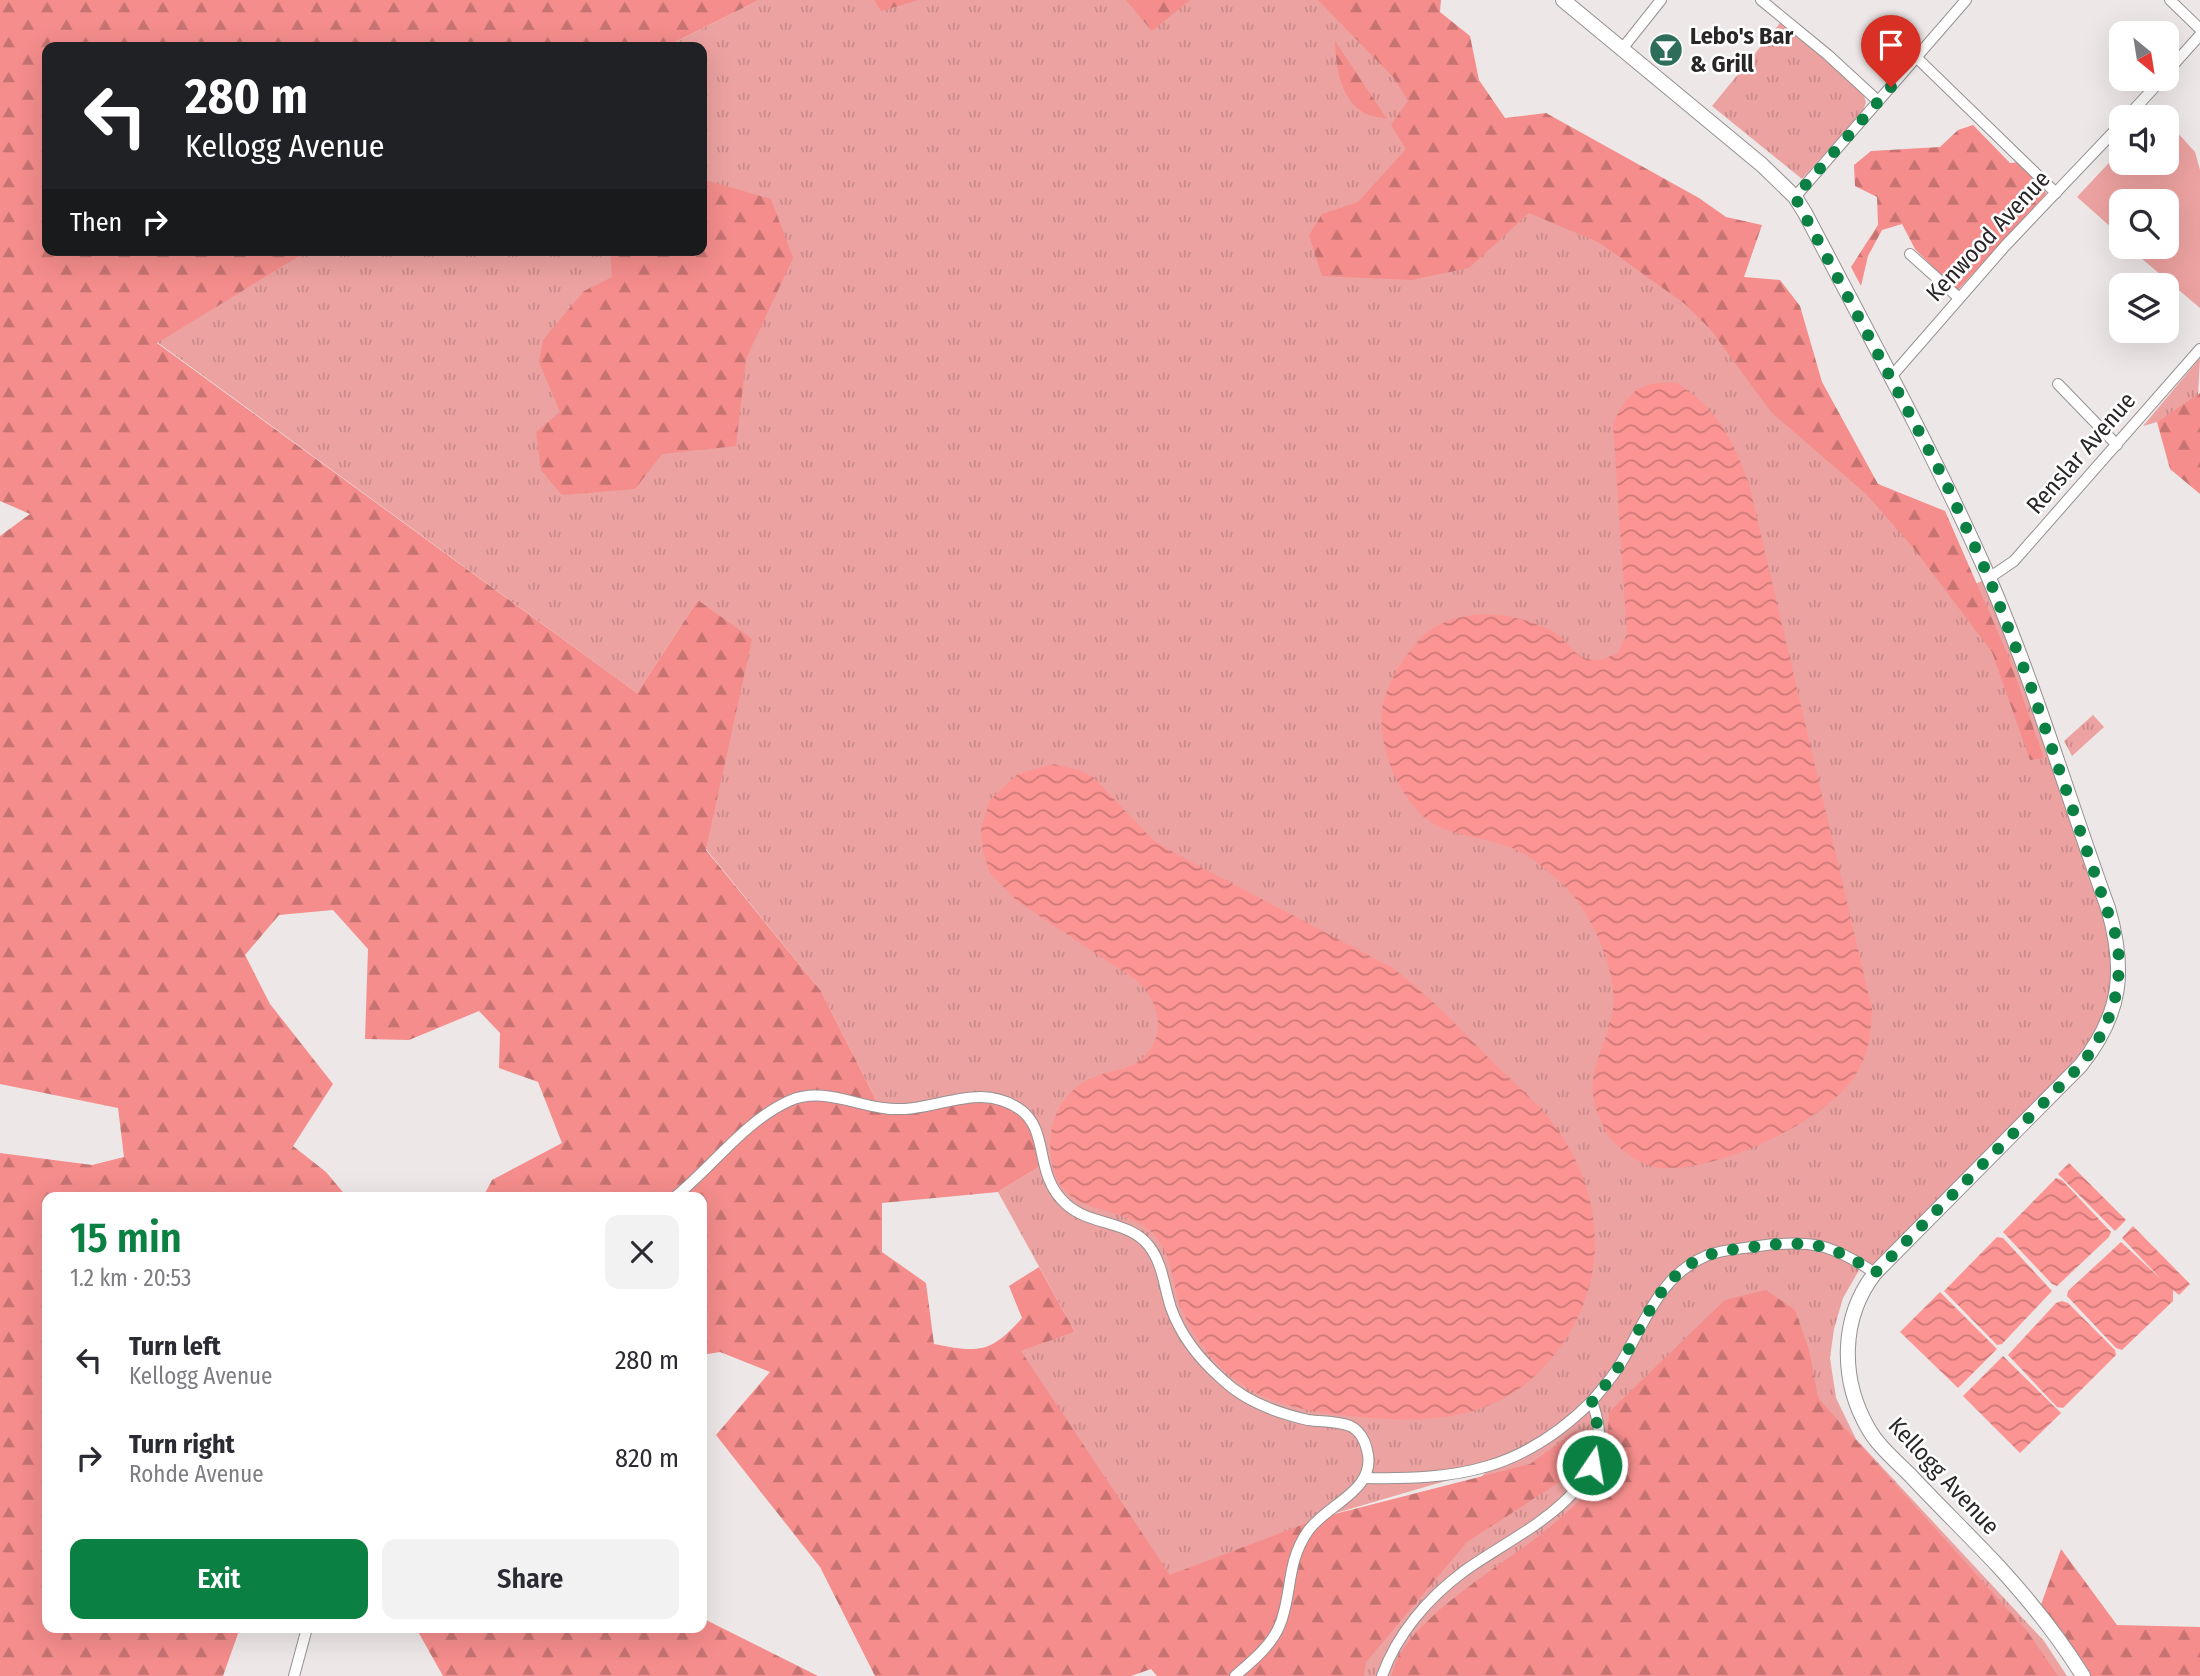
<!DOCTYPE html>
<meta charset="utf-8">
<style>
:root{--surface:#fff;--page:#f2f2f3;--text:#2b2b33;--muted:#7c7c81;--accent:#0b8043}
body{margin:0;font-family:"Fira Sans Condensed",sans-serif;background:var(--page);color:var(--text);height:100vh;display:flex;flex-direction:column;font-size:26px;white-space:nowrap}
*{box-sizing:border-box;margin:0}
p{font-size:23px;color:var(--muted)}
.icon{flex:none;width:38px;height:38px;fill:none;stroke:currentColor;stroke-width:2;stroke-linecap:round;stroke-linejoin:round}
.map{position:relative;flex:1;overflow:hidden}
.panel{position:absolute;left:42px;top:1192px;width:665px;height:441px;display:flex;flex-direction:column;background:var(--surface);border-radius:14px;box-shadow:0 7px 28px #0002}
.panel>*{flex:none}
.top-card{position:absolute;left:42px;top:42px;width:665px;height:214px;border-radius:14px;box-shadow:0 7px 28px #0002;background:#202124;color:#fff;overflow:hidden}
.needle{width:46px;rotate:150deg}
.buttons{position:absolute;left:2109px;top:21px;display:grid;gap:14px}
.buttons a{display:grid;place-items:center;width:70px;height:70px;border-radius:14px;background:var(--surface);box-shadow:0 7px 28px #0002;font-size:35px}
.pin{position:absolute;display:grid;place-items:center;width:60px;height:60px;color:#fff;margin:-72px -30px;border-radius:50% 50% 50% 0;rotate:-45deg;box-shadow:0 0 7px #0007}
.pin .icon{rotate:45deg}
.me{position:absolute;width:77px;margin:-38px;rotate:12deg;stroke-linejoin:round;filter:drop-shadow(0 0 5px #0008)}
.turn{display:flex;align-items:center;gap:24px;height:147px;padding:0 28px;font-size:32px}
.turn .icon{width:91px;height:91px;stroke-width:2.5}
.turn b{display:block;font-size:49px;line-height:60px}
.then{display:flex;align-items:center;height:66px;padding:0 28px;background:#0003;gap:14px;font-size:26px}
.round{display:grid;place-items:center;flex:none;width:74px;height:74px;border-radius:14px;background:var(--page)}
.headline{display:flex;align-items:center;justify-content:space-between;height:119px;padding:0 28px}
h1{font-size:42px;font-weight:600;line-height:52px;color:var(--accent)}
.primary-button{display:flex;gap:14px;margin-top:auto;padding:14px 28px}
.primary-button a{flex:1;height:80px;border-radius:14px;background:var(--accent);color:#fff;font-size:28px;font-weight:600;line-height:80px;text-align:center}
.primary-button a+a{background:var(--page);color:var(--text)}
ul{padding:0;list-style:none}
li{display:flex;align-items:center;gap:21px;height:98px;padding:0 28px}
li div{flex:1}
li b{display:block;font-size:26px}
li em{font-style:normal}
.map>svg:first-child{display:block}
.grass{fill:url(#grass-tufts)}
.forest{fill:url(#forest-firs)}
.pitch{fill:#eca2a0}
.water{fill:url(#water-waves)}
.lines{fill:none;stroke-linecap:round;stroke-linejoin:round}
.minor-casing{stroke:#969191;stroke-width:12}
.major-casing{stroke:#969191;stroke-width:16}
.minor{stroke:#fff;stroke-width:10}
.major{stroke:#fff;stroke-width:14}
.route{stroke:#0b8043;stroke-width:12;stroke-dasharray:0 21.6}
.labels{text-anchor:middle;stroke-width:5;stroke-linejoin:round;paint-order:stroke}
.poi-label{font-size:24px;font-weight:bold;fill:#282626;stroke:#fff;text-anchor:start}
.street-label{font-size:24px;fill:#282626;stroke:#fff}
</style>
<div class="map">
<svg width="2200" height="1676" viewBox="0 0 2200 1676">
<defs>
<pattern id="grass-tufts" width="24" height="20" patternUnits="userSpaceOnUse" patternTransform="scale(1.75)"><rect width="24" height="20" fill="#eca2a0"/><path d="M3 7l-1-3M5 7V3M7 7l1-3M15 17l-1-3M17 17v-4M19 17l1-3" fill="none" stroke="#ca8b8a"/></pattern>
<pattern id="forest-firs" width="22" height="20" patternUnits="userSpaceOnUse" patternTransform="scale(1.75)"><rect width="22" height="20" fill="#f48d8c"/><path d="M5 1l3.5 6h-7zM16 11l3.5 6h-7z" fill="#c67372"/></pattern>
<pattern id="water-waves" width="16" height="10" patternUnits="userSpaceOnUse" patternTransform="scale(1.75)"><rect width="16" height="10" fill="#fc9493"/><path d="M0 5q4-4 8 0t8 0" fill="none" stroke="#cc7978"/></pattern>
</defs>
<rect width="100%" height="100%" fill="#ede8e7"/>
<!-- grass -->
<g class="grass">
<polygon points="759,0 1321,0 1704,301 1963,589 1989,578 2119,954 2103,1034 1875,1273 1862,1265 1843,1298 1834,1329 1830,1358 1836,1398 1856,1439 2044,1641 2067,1676 1281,1676 1490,1468 1319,1518 1170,1576 1020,1351 1075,1332 998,1192 1042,1165 880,1108 821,991 706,849 751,639 698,600 637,693 157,342 310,250 702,250 702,47 665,47"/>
<polygon points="1780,23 1862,90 1866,102 1863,111 1802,179 1712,106"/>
<polygon points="2200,358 2198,397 2157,422 2143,426"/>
<polygon points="2093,715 2104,727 2072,756 2064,741"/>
</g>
<!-- forest -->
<g class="forest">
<path d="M0,0H759L665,47H47V250H310L157,343L637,693L698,600L752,639L706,850L821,991L880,1108L990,1096L1032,1120L1042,1165L998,1192L882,1203V1252L926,1283L934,1344C979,1353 991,1353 1022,1318L1009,1286L1039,1267L1075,1332L1021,1351L1170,1575L1319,1518L1530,1464L1577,1430L1561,1481L1467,1542L1366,1662L1364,1676H1157L1151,1669L1131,1676H875L820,1567L716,1435L770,1372L720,1352L702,1355V1197H483L492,1180L562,1143L538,1082L499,1068L500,1033L479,1011L409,1040L365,1039L368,949L333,910L279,915L245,955L270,1004L333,1084L293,1146L326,1172L347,1197H47V1628H240L223,1676H0V1153L92,1165L124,1157L118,1108L0,1084V536L30,514L0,501Z"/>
<polygon points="874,0 919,0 881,11"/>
<polygon points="1126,0 1190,0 1152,31"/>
<polygon points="1318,0 1441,0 1440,12 1470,36 1479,80 1505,118 1546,113 1699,198 1726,217 1762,225 1744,277 1780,280 1800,306 1822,382 1878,484 1945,511 2007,653 2044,758 2030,760 1992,652 1912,546 1866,494 1771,412 1711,330 1685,304 1600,243 1529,213 1469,268 1411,280 1322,276 1309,235 1322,214 1358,202 1406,149 1391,125 1408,101 1394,78"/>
<path d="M1335,41L1387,119C1380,117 1367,116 1361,111C1339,95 1336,65 1335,41Z"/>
<polygon points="1973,125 2010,163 2022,162 2045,187 2046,194 1957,291 1915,249 1902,224 1882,230 1868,256 1861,286 1851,267 1878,225 1877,197 1855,186 1854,165 1871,151 1940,147 1958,130"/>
<polygon points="702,179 771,199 793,258 746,359 736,446 662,454 635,489 562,495 541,470 536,432 560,412 539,362 543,340 584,291 612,277 610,250 702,250"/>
<polygon points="2200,393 2200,494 2170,469 2157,422"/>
<path d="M1766,1290L1795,1310L1809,1350L1818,1398L2027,1631L2058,1676H1392C1400,1623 1505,1564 1545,1531C1566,1514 1586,1495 1606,1477L1609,1412L1725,1300Z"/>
<polygon points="2061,1549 2117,1625 2200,1627 2200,1676 2083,1676 2038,1613"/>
<polygon points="702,1618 818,1676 443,1676 416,1628 702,1628"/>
</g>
<!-- pitch -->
<polygon class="pitch" points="2167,121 2195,152 2200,170 2200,308 2128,247 2166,247 2166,201 2121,201 2121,236 2077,197 2121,150 2121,163 2166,163"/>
<!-- water -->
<g class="water">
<path d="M1676,383C1716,406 1734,442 1749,484L1872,1009C1871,1034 1869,1055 1854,1077C1824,1122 1723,1168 1669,1168C1646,1169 1627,1156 1612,1140C1606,1134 1604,1126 1600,1119C1580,1075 1607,1050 1613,1009C1618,974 1593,917 1570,892C1554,875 1530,853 1507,846C1485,838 1459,836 1438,826C1400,808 1373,739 1384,700C1391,677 1404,656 1421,638C1455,605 1514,611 1552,631C1564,637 1572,653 1584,658C1597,663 1606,658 1618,653L1627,634L1613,423C1630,391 1638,381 1676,383Z"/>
<path d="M1053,764L1079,770L1093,777L1153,840L1178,855L1391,967C1427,993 1456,1025 1487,1056C1509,1079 1536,1100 1555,1126C1612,1204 1609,1300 1540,1371C1490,1421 1426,1423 1360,1417C1300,1412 1247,1402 1207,1352C1196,1337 1186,1322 1180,1304C1170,1277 1173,1249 1148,1229C1116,1203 1056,1217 1051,1155C1047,1118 1064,1087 1100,1075C1113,1070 1127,1070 1139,1061C1169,1038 1160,1000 1135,979L1017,901L990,873L983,852L981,828L990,800L1018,774Z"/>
<polygon points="2069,1163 2126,1220 2115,1231 2058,1174"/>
<polygon points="2056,1178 2062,1180 2111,1232 2109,1237 2057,1286 2052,1284 2003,1232"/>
<polygon points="2133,1226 2190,1284 2179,1295 2173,1290 2173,1301 2122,1350 2116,1348 2067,1296 2068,1291 2121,1242 2161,1279 2122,1238"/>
<polygon points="1997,1237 2003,1238 2052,1291 2002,1344 1997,1345 1944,1291"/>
<polygon points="1940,1292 1997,1349 1958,1388 1900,1332"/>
<polygon points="2062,1301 2068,1303 2115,1350 2116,1355 2063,1408 2057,1407 2008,1355 2056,1303"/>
<polygon points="2003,1356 2061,1413 2020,1453 1963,1396"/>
</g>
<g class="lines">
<!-- minor casing -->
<g class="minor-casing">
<g id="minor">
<polyline points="1761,0 1828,55 1878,101"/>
<polyline points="2170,0 2200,29"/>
<polyline points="1622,49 1661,0"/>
<polyline points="1917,58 2056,193"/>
<polyline points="2166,73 2200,35"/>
<polyline points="2127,117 2162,79"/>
<polyline points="1795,197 1966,0"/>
<polyline points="1910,254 1958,297"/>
<polyline points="1890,378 2005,246 2121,124"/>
<polyline points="2058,384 2117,445"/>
<polyline points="1989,578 2014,561 2200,349"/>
<path d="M675,1197C712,1167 745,1121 789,1101C820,1087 852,1104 883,1108C933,1116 976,1078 1021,1110C1050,1132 1033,1174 1066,1204C1090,1226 1129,1220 1149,1246C1163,1264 1164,1287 1171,1308C1181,1336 1200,1360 1223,1380C1246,1402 1277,1413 1308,1420C1322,1422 1337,1421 1350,1426C1359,1430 1365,1440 1367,1450C1378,1490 1327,1504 1308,1531C1285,1564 1293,1595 1279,1627C1270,1647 1251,1662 1235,1676"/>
<path d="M1365,1478C1459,1480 1523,1470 1592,1401"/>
<polyline points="294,1676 307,1628"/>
<path d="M1382,1676C1397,1634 1428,1598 1463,1572C1510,1537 1598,1502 1599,1433C1599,1422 1595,1411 1592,1401C1602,1389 1613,1377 1621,1363C1645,1323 1659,1276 1706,1256C1723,1249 1741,1249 1759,1246C1811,1239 1831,1244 1875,1273"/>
</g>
</g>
<!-- major casing -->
<g class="major-casing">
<path id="major" d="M1563,0L1762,165L1795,197L1805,213C1868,333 1934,453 1989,578C2035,685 2068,798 2108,908C2126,970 2122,1013 2081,1065L1875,1273C1840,1318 1840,1379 1868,1428C1878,1446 1895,1460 1910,1475C1939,1506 1970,1536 1999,1567C2030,1601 2059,1637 2083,1676"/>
</g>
<!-- minor -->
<use href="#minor" class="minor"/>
<!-- major -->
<use href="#major" class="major"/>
</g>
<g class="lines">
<!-- route -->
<path class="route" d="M1592,1465L1599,1433L1592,1401C1602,1389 1613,1377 1621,1363C1645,1323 1659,1275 1706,1256C1723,1249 1742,1249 1759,1246C1811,1240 1831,1244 1875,1273L2081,1065C2111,1026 2124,988 2117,939L2031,687L1989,578L1944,479L1795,197L1891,87"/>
</g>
<!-- icons -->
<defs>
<g id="bar-disc" transform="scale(1.75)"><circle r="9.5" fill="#2e6d5a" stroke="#fff"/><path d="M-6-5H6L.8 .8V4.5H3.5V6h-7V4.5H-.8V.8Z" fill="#fff"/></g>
</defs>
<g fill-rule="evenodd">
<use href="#bar-disc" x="1666" y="50"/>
</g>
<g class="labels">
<!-- poi labels -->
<g class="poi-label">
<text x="1690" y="44">Lebo's Bar<tspan x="1690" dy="28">&amp; Grill</tspan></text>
</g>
<!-- street labels -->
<g class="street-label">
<text transform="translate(1988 236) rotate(-47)" y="8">Kenwood Avenue</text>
<text transform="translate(2081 453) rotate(-49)" y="8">Renslar Avenue</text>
<text transform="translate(1944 1476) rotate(47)" y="8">Kellogg Avenue</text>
</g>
</g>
</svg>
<div class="buttons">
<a><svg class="needle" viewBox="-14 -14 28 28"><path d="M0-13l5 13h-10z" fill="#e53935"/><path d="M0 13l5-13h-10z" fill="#7c7c81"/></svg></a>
<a><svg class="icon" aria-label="sound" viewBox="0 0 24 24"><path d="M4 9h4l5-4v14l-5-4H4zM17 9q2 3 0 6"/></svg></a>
<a><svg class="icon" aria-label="search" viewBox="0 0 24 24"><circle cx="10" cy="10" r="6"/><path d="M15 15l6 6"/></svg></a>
<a><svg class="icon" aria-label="layers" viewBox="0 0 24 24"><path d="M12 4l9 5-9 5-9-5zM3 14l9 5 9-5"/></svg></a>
</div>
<div class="pin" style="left:1891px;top:87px;background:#d93025"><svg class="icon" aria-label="arrive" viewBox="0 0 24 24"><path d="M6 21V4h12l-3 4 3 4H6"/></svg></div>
<svg class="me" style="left:1592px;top:1465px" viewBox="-20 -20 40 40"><circle r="17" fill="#0b8043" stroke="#fff" stroke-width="3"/><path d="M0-11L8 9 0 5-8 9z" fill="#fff"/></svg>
<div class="top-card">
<div class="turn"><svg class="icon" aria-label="left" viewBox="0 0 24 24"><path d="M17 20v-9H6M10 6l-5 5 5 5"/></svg><div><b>280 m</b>Kellogg Avenue</div></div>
<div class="then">Then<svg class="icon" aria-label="right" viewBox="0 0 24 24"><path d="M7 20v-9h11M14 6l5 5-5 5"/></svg></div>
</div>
<section class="panel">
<div class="headline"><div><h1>15 min</h1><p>1.2 km · 20:53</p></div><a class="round"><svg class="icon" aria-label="close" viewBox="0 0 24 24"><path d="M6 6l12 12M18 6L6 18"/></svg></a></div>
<ul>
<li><svg class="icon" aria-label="left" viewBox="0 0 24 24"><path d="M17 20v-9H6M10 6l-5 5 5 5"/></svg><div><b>Turn left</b><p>Kellogg Avenue</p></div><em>280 m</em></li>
<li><svg class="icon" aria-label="right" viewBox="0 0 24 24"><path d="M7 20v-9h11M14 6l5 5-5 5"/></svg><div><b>Turn right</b><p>Rohde Avenue</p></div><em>820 m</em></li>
</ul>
<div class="primary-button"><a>Exit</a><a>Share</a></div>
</section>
</div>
